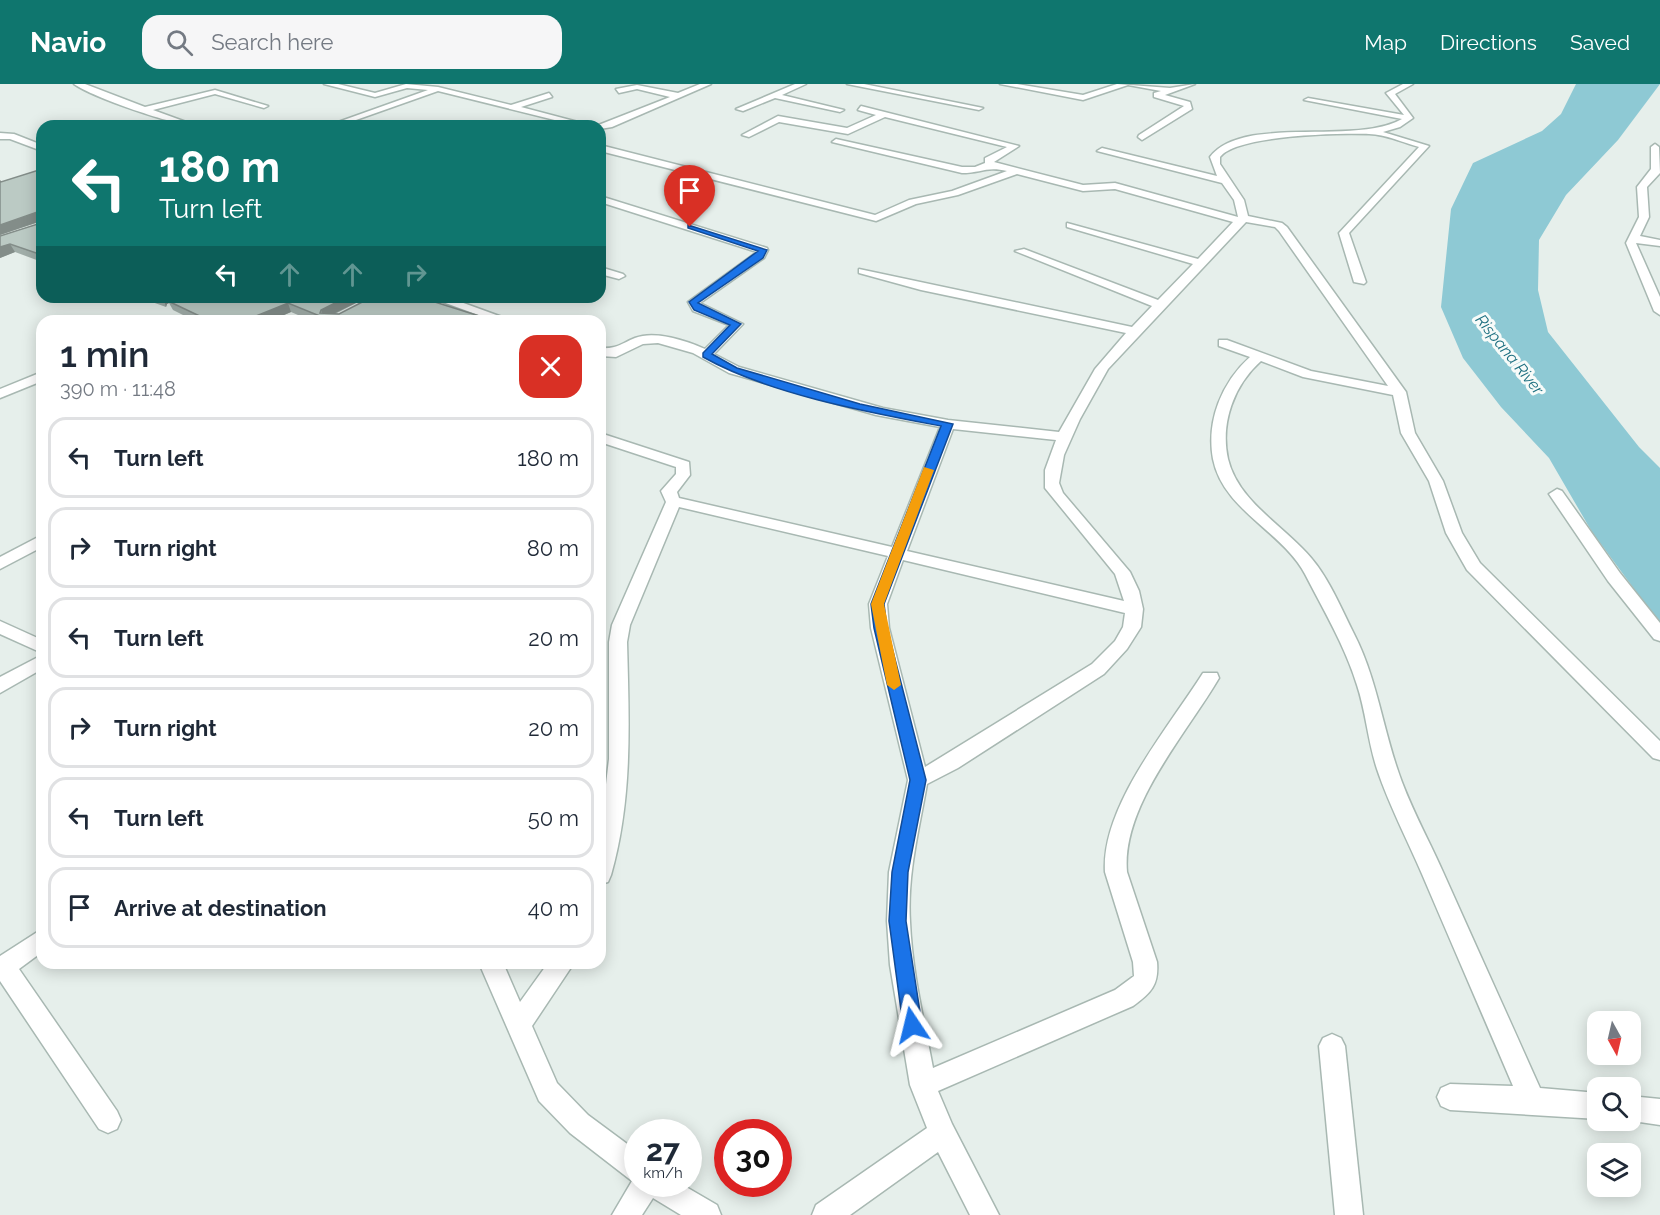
<!DOCTYPE html>
<meta charset="utf-8">
<style>
:root{--surface:#fff;--page:#f6f6f7;--text:#1f2937;--muted:#747a83;--line:#e0e1e3;--accent:#0f766e}
body{margin:0;font-family:Raleway,sans-serif;background:var(--page);color:var(--text);height:100vh;display:flex;flex-direction:column;font-size:22px;white-space:nowrap}
*{box-sizing:border-box;margin:0}
p{font-size:20px;color:var(--muted)}
.icon{flex:none;width:33px;height:33px;fill:none;stroke:currentColor;stroke-width:2;stroke-linecap:round;stroke-linejoin:round}
.map{position:relative;flex:1;overflow:hidden}
.drawer{position:absolute;left:36px;top:231px;width:570px;height:654px;display:flex;flex-direction:column;background:var(--surface);border-radius:18px;box-shadow:0 3px 15px #0003}
.drawer>*{flex:none}
.banner{position:absolute;left:36px;top:36px;width:570px;height:183px;border-radius:18px;box-shadow:0 3px 15px #0003;background:#0f766e;color:#fff;overflow:hidden}
.needle{width:39px;rotate:172deg}
.controls{position:absolute;left:1587px;top:927px;display:grid;gap:12px}
.controls a{display:grid;place-items:center;width:54px;height:54px;border-radius:12px;background:var(--surface);box-shadow:0 3px 15px #0003;font-size:30px}
.speed{position:absolute;left:624px;top:1035px;display:flex;gap:12px;font-size:30px;font-weight:700;text-align:center}
.speed>*{display:grid;place-content:center;width:78px;height:78px;border-radius:50%;background:var(--surface);box-shadow:0 3px 15px #0003;line-height:1}
.speed small{font-size:15px;font-weight:400}
.speed .limit{border:9px solid #d22;background:#fff;color:#111}
.pin{position:absolute;display:grid;place-items:center;width:51px;height:51px;color:#fff;margin:-62px -26px;border-radius:50% 50% 50% 0;rotate:-45deg;box-shadow:0 0 6px #0007}
.pin .icon{rotate:45deg}
.me{position:absolute;width:66px;margin:-33px;rotate:350deg;stroke-linejoin:round;filter:drop-shadow(0 0 4px #0008)}
.turn{display:flex;align-items:center;gap:21px;height:126px;padding:0 24px;font-size:27px}
.turn .icon{width:78px;height:78px;stroke-width:2.5}
.turn b{display:block;font-size:42px;line-height:51px}
.lanes{display:flex;align-items:center;height:57px;padding:0 24px;background:#0003;justify-content:center;gap:30px;direction:ltr}
.lanes .off{opacity:.35}
.round{display:grid;place-items:center;flex:none;width:63px;height:63px;border-radius:18px;background:var(--page)}
.headline{display:flex;align-items:center;justify-content:space-between;height:102px;padding:0 24px}
h1{font-size:36px;font-weight:600;line-height:45px}
ul{padding:0;list-style:none}
li{display:flex;align-items:center;gap:18px;height:81px;margin:0 12px 9px;padding:0 12px;border:3px solid var(--line);border-radius:18px}
li div{flex:1}
li b{display:block;font-size:22px}
li em{font-style:normal}
header{display:flex;align-items:center;gap:36px;box-sizing:border-box;height:84px;padding:0 30px;background:var(--accent);color:#fff}
header strong{font-size:28px}
nav{display:flex;gap:33px;margin-inline-start:auto;font-size:21px}
.search{width:420px;height:54px;background:var(--page);display:flex;align-items:center;gap:15px;box-sizing:border-box;padding:0 21px;border-radius:18px;color:var(--muted);font-size:22px}
.map>svg:first-child{display:block}
.water{fill:#8ec9d4}
.lines{fill:none;stroke-linecap:round;stroke-linejoin:round}
.minor-casing{stroke:#a8b8b2;stroke-width:3}
.minor{fill:#fff;fill-rule:evenodd}
.wall{fill:#a1aea9}
.shaded-wall{fill:#838d89}
.building{fill:#bbcac4;stroke:#838d89;stroke-width:1.5}
.route{fill:#1a73e8;stroke:#114b97;stroke-width:1.5}
.slow{fill:#f59e0b}
.labels{text-anchor:middle;stroke-width:6;stroke-linejoin:round;paint-order:stroke}
.far-water-label{font-size:16px;font-style:italic;fill:#1c6f80;stroke:#f7fbf9}
</style>
<header>
<strong>Navio</strong>
<div class="search"><svg class="icon" aria-label="search" viewBox="0 0 24 24"><circle cx="10" cy="10" r="6"/><path d="M15 15l6 6"/></svg>Search here</div>
<nav><a>Map</a><a>Directions</a><a>Saved</a></nav>
</header>
<div class="map">
<svg width="1660" height="1131" viewBox="0 0 1660 1131">
<rect width="100%" height="100%" fill="#e6efeb"/>
<!-- water -->
<polygon class="water" points="1576,0 1660,0 1618,56 1566,111 1539,156 1538,206 1548,248 1639,363 1660,384 1660,540 1592,448 1549,374 1501,323 1463,274 1441,223 1451,125 1473,79 1542,47 1561,30"/>
<g class="lines">
<!-- minor casing -->
<g class="minor-casing">
<g id="minor">
<path d="M74,0H85L145,23L215,6L268,22L264,24L215,10L153,26L197,42C175,42 92,13 74,0Z"/>
<polygon points="324,0 338,0 375,9 406,0 438,3 511,21 549,9 552,13 521,23 593,42 579,42 438,7 339,42 327,42 428,6 407,4 375,13"/>
<polygon points="700,0 711,0 612,43 600,45 600,42 596,42 670,13 637,5 619,9 616,5 637,1 678,9"/>
<polygon points="795,0 806,0 782,11 844,26 840,28 775,14 743,27 736,25"/>
<polygon points="847,0 864,0 983,24 979,26"/>
<polygon points="1000,0 1017,0 1083,11 1117,0 1170,4 1195,0 1165,11 1190,18 1192,25 1142,56 1138,53 1139,51 1184,22 1154,13 1154,9 1161,7 1128,1 1083,16"/>
<path d="M1403,0H1413L1395,10L1413,34L1400,43L1383,48L1429,62L1349,149L1366,198L1364,200L1354,198L1339,149L1419,63C1404,59 1385,50 1369,50C1339,49 1237,51 1220,73V80L1244,116L1248,132L1282,139L1287,143L1406,308L1415,349L1443,397L1462,449L1480,479L1660,657V676L1653,674L1467,486L1446,449L1429,397L1401,349L1393,311L1303,293L1261,277C1234,301 1220,339 1228,375C1238,418 1286,443 1312,475C1329,495 1342,526 1354,550C1376,593 1382,639 1397,684C1408,719 1428,754 1443,788C1475,860 1508,932 1540,1004L1598,1009V1035L1450,1026L1441,1022L1437,1013L1441,1004L1450,1000L1513,1002C1483,931 1452,861 1422,790C1407,755 1389,721 1377,685C1368,658 1366,628 1357,601C1345,562 1324,527 1305,490C1282,447 1223,426 1213,375C1206,337 1222,298 1250,273L1219,262V256H1227L1311,287L1388,302L1279,147L1275,143L1246,138L1108,285L1080,335L1064,371L1059,399L1063,409L1130,488L1139,507L1143,525L1141,543L1127,565L1104,590L958,684L927,700C919,746 907,791 910,838C912,887 924,936 933,984L1115,906L1134,892L1133,878L1105,788C1101,722 1169,643 1203,589H1217L1219,594C1187,649 1121,722 1127,788L1157,878C1159,901 1151,909 1133,922L938,1007L952,1040L999,1131H970L938,1068L850,1131H812L816,1121L927,1044L910,1001L890,881L887,837L889,788L908,696L871,544L869,520L888,472L679,423L630,541L627,558C629,637 633,714 611,791L608,798L600,800V751L609,675V558L612,541L666,418L661,407L676,390V383L600,358V349L689,378L690,391L677,408L679,414L892,463L940,343L876,331L729,289L693,269L658,259L643,260L616,273L600,272V264C618,265 620,260 635,254C655,246 687,257 705,265L729,241L693,227L688,218L757,168L600,118V112L767,164L768,166L764,174L700,219L743,240L714,270L739,283L883,324L948,336L1059,348L1095,285L1126,249L921,206L859,189V185L1132,243L1152,222L1015,167L1024,165L1158,216L1193,180L1067,143V139L1198,175L1233,138L1115,105L1083,107L1017,90L958,111L916,120L876,137L600,67V61L875,131L909,116L952,107L1007,87C987,82 981,89 962,89L832,58L836,55L962,83H975L985,79V74L1007,63L885,33L848,50L779,38L749,53L742,51L778,32L847,44L876,31L858,26L861,22L1019,62L994,78L1083,101L1115,99L1238,133L1234,116L1222,99L1097,67L1102,64L1217,92L1210,73C1243,30 1354,62 1402,35L1304,16L1308,14L1404,31L1386,9ZM953,345L1056,356L1045,386V404L1115,490L1124,517L907,467ZM903,476L1125,529L1123,543L1115,557L1092,580L925,683L889,544L887,520Z"/>
<polygon points="0,49 14,50 42,61 42,67 10,55 0,55"/>
<polygon points="1655,60 1659,63 1660,89 1647,103 1649,133 1640,152 1660,156 1660,162 1636,159 1660,213 1660,231 1654,227 1626,159 1639,133 1637,103 1651,85 1651,63"/>
<polygon points="600,183 623,190 625,192 619,195 600,190"/>
<polygon points="429,213 447,213 513,237 495,237"/>
<polygon points="42,288 42,297 0,314 0,305"/>
<polygon points="1557,405 1562,407 1620,489 1660,539 1660,557 1654,555 1608,497 1549,410"/>
<polygon points="42,451 42,463 0,485 0,473"/>
<polygon points="0,537 42,556 42,569 0,550"/>
<polygon points="42,571 42,585 0,609 0,593"/>
<polygon points="42,845 42,868 19,885 117,1027 121,1036 117,1045 108,1049 99,1045 0,897 0,872"/>
<polygon points="479,879 503,879 520,918 548,879 574,879 532,942 557,999 588,1031 638,1068 638,1100 681,1100 717,1121 721,1131 681,1131 653,1114 642,1131 612,1131 632,1097 570,1049 539,1017"/>
<polygon points="1332,950 1341,954 1345,962 1363,1131 1335,1131 1319,962 1323,954"/>
<polygon points="1630,1012 1660,1015 1660,1041 1626,1036 1630,1036"/>
</g>
</g>
<!-- minor -->
<use href="#minor" class="minor"/>
</g>
<!-- wall -->
<g class="wall">
<polygon points="42,85 42,178 15,168 0,174 0,152 38,140 39,138 0,151 1,98"/>
<polygon points="138,213 181,213 172,217 175,218 368,213 335,230 339,230 428,216 492,237 312,237 291,228 270,237 195,237 173,226 169,219 167,220 166,223"/>
</g>
<!-- shaded-wall -->
<g class="shaded-wall">
<polygon points="37,128 41,137 0,151 0,141"/>
<polygon points="10,160 15,168 0,174 0,163"/>
<polygon points="163,213 181,213 171,218 168,217 169,219 167,220 166,223"/>
<polygon points="347,213 368,213 325,234 324,234 321,226"/>
<polygon points="288,219 291,228 270,237 244,237"/>
</g>
<!-- building -->
<g class="building">
<polygon points="42,85 42,171 10,160 0,163 0,152 38,140 40,131 37,128 0,141 0,97 1,98"/>
<polygon points="185,213 347,213 321,226 320,229 339,230 372,213 419,213 492,236 332,237 288,219 244,237 210,237 168,217 175,218"/>
</g>
<!-- route -->
<path class="route" d="M688,141L767,166L763,174L698,219L741,240L712,270L737,284L860,320L953,340L884,520L887,544L926,696L908,788L906,837L922,941L919,947L912,950L906,947L903,941L889,837L892,788L910,696L874,544L871,520L941,342C867,328 769,310 703,273V269L730,241L694,226L689,218L758,167L688,144Z"/>
<!-- slow -->
<polygon class="slow" points="924,383 934,386 884,520 901,601 894,606 887,601 871,520"/>
<g class="labels">
<!-- far-water labels -->
<g class="far-water-label">
<text transform="translate(1510 270) rotate(51)" y="6">Rispana River</text>
</g>
</g>
</svg>
<div class="controls">
<a><svg class="needle" viewBox="-14 -14 28 28"><path d="M0-13l5 13h-10z" fill="#e53935"/><path d="M0 13l5-13h-10z" fill="#747a83"/></svg></a>
<a><svg class="icon" aria-label="search" viewBox="0 0 24 24"><circle cx="10" cy="10" r="6"/><path d="M15 15l6 6"/></svg></a>
<a><svg class="icon" aria-label="layers" viewBox="0 0 24 24"><path d="M12 4l9 5-9 5-9-5zM3 14l9 5 9-5"/></svg></a>
</div>
<div class="speed"><div>27<small>km/h</small></div><div class="limit">30</div></div>
<div class="pin" style="left:690px;top:143px;background:#d93025"><svg class="icon" aria-label="arrive" viewBox="0 0 24 24"><path d="M6 21V4h12l-3 4 3 4H6"/></svg></div>
<svg class="me" style="left:912px;top:941px" viewBox="-20 -20 40 40"><path d="M0-17L14 15 0 8-14 15z" fill="#1a73e8" stroke="#fff" stroke-width="4"/></svg>
<div class="banner">
<div class="turn"><svg class="icon" aria-label="left" viewBox="0 0 24 24"><path d="M17 20v-9H6M10 6l-5 5 5 5"/></svg><div><b>180 m</b>Turn left</div></div>
<div class="lanes"><svg class="icon" aria-label="left" viewBox="0 0 24 24"><path d="M17 20v-9H6M10 6l-5 5 5 5"/></svg><svg class="icon off" aria-label="ahead" viewBox="0 0 24 24"><path d="M12 20V5M6 11l6-6 6 6"/></svg><svg class="icon off" aria-label="ahead" viewBox="0 0 24 24"><path d="M12 20V5M6 11l6-6 6 6"/></svg><svg class="icon off" aria-label="right" viewBox="0 0 24 24"><path d="M7 20v-9h11M14 6l5 5-5 5"/></svg></div>
</div>
<section class="drawer">
<div class="headline"><div><h1>1 min</h1><p>390 m · 11:48</p></div><a class="round" style="background:#d93025;color:#fff"><svg class="icon" aria-label="close" viewBox="0 0 24 24"><path d="M6 6l12 12M18 6L6 18"/></svg></a></div>
<ul>
<li><svg class="icon" aria-label="left" viewBox="0 0 24 24"><path d="M17 20v-9H6M10 6l-5 5 5 5"/></svg><div><b>Turn left</b></div><em>180 m</em></li>
<li><svg class="icon" aria-label="right" viewBox="0 0 24 24"><path d="M7 20v-9h11M14 6l5 5-5 5"/></svg><div><b>Turn right</b></div><em>80 m</em></li>
<li><svg class="icon" aria-label="left" viewBox="0 0 24 24"><path d="M17 20v-9H6M10 6l-5 5 5 5"/></svg><div><b>Turn left</b></div><em>20 m</em></li>
<li><svg class="icon" aria-label="right" viewBox="0 0 24 24"><path d="M7 20v-9h11M14 6l5 5-5 5"/></svg><div><b>Turn right</b></div><em>20 m</em></li>
<li><svg class="icon" aria-label="left" viewBox="0 0 24 24"><path d="M17 20v-9H6M10 6l-5 5 5 5"/></svg><div><b>Turn left</b></div><em>50 m</em></li>
<li><svg class="icon" aria-label="arrive" viewBox="0 0 24 24"><path d="M6 21V4h12l-3 4 3 4H6"/></svg><div><b>Arrive at destination</b></div><em>40 m</em></li>
</ul>
</section>
</div>
